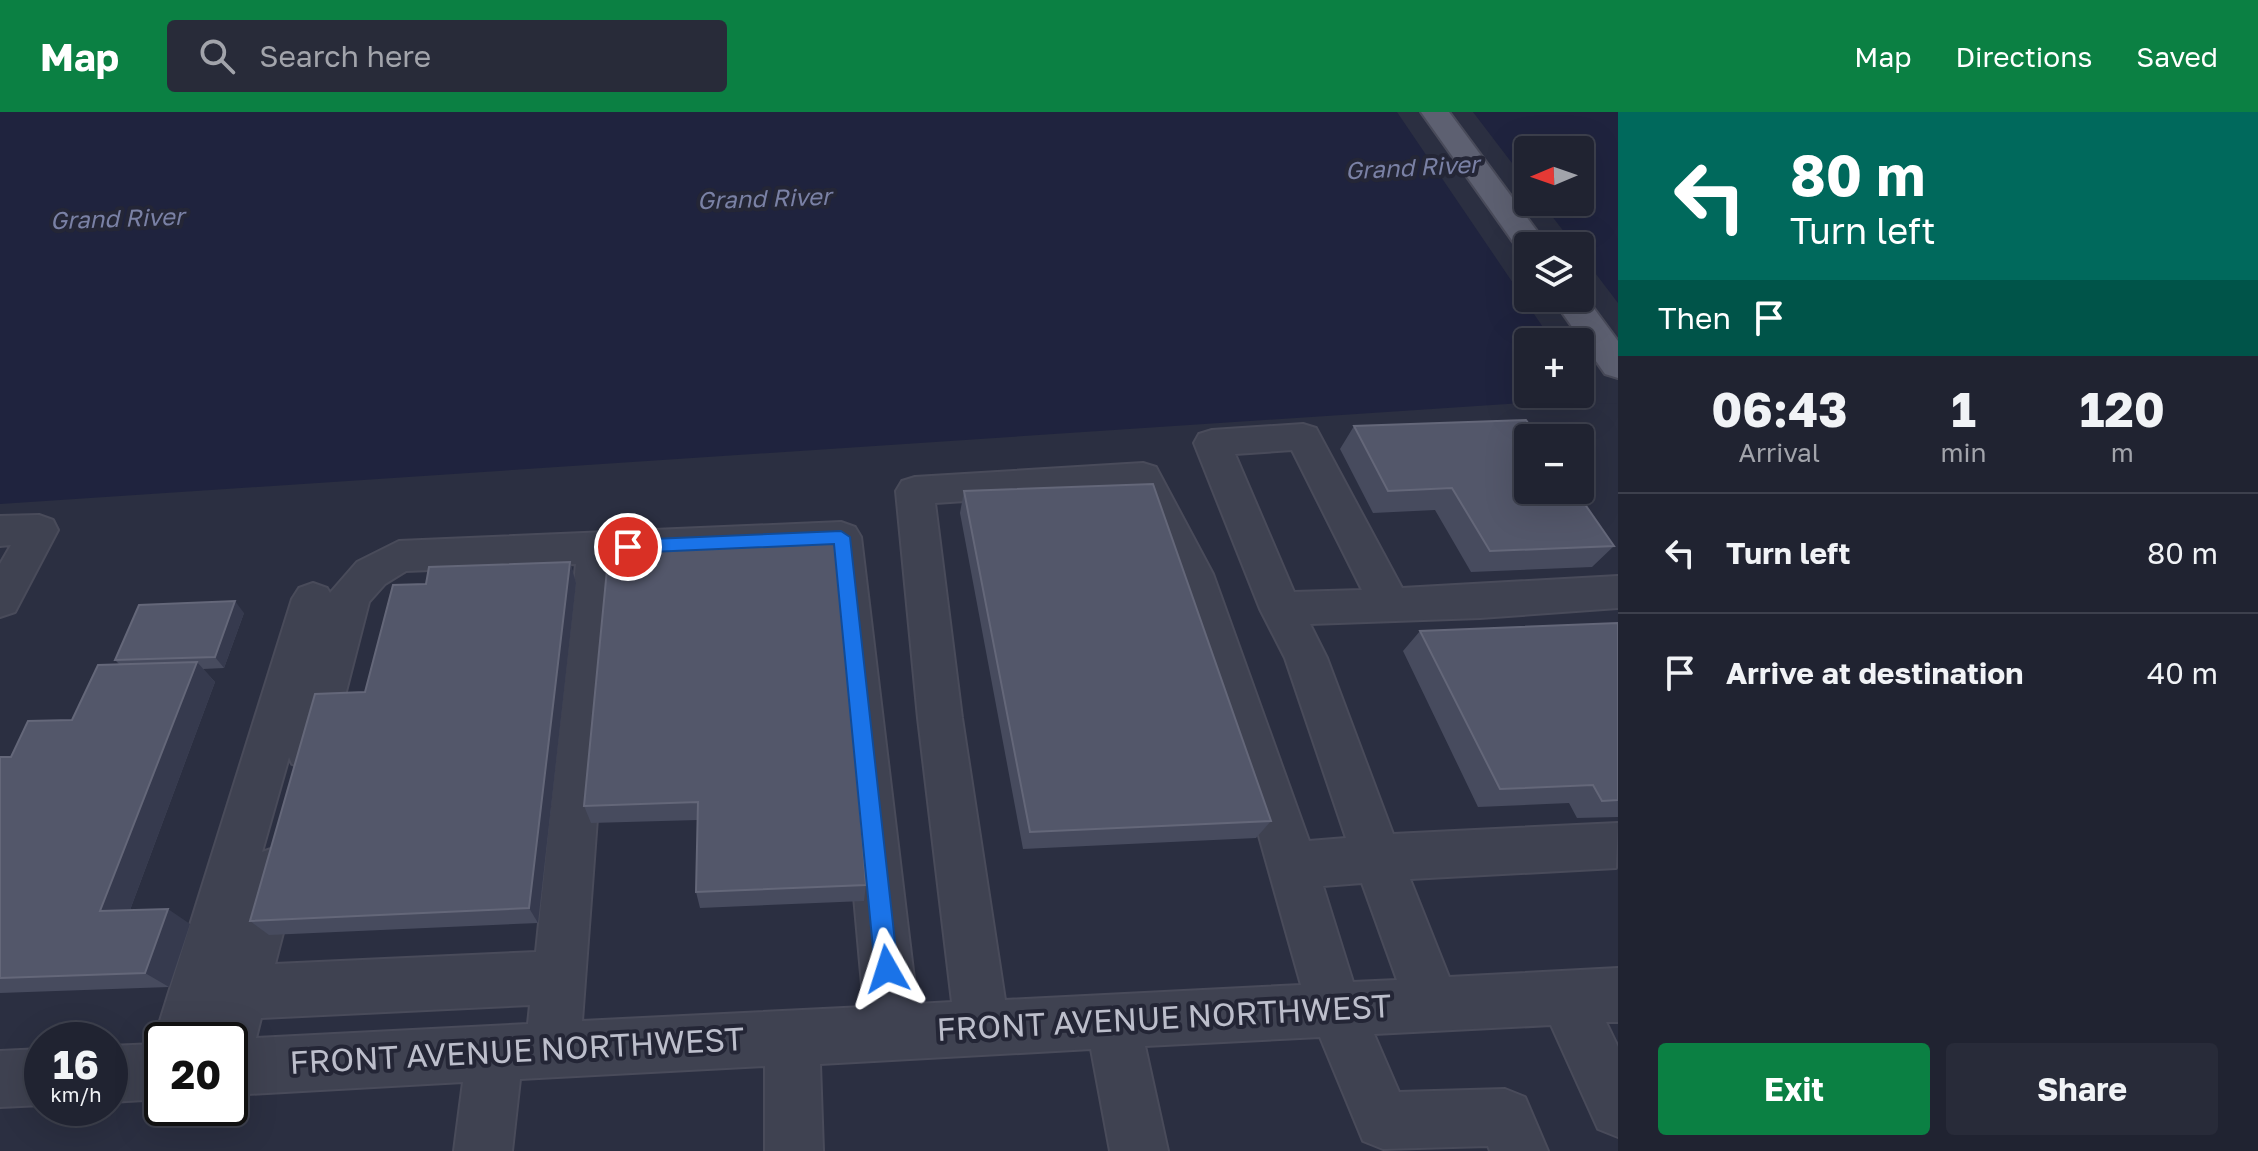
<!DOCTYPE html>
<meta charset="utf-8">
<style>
:root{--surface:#202331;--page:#282b39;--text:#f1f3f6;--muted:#a2a4ab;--line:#3d404d;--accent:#0b8043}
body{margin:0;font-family:"Golos Text",sans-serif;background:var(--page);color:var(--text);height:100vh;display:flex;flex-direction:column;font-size:30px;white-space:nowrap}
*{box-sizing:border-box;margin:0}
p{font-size:26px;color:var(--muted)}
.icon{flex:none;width:44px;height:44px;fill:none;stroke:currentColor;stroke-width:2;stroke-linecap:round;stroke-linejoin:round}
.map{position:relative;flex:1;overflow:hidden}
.panel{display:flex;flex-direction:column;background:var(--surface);width:640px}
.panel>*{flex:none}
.hud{background:#00695c;color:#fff;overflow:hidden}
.needle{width:52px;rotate:268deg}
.tools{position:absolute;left:1514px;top:24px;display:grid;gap:16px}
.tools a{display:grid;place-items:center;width:80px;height:80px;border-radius:8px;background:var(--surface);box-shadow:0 8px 32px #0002,0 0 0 2px var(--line);font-size:40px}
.speed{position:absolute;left:24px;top:910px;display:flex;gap:16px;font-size:40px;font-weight:700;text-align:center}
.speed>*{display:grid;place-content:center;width:104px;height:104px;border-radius:50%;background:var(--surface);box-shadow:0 8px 32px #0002,0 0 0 2px var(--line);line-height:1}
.speed small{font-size:20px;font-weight:400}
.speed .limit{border:4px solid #111;border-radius:12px;background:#fff;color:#111}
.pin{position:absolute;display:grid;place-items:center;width:68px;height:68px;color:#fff;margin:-34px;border:4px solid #fff;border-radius:50%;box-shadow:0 2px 8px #0007}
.me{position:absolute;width:88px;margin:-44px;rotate:354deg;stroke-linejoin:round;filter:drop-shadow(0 0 6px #0008)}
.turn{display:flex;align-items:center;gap:28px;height:168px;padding:0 40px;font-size:36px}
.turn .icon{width:104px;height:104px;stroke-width:2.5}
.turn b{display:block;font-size:56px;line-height:68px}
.then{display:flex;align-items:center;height:76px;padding:0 40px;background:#0003;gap:16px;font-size:30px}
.eta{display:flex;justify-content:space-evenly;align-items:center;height:136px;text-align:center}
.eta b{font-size:48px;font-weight:700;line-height:56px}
.primary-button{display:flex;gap:16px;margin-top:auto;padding:16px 40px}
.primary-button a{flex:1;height:92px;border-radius:8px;background:var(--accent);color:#fff;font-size:32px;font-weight:700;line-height:92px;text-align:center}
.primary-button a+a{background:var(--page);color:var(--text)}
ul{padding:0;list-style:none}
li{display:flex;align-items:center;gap:24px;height:120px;padding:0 40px;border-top:2px solid var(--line)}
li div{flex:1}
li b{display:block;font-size:30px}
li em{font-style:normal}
header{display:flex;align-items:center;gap:48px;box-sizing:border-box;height:112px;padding:0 40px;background:var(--accent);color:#fff}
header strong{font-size:38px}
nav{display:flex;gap:44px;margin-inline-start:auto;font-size:28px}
.search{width:560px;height:72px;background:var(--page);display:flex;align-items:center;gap:20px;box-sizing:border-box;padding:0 28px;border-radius:8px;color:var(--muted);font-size:30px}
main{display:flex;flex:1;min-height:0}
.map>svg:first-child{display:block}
.water{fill:#1f233e;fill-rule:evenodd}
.pier{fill:#2b2f41}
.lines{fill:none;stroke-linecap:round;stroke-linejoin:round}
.minor-casing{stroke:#494b5a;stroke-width:4}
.major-casing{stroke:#494b5a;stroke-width:4}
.minor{fill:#3f4251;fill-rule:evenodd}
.major{fill:#5d6071;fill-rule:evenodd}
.wall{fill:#474b5e}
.shaded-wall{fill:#363a4e}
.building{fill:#53576a;stroke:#646779;stroke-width:2}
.route{fill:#1a73e8;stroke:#114b97;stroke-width:2}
.labels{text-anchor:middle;stroke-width:8;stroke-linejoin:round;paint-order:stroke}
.far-water-label{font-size:24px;font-style:italic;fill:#7a81a5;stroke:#242636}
.near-street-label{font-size:32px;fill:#bcbecb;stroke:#242636}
</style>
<header>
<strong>Map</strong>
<div class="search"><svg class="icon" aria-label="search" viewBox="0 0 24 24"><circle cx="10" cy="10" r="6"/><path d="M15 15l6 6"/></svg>Search here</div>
<nav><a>Map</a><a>Directions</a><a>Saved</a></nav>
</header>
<main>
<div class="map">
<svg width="1618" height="1039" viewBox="0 0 1618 1039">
<rect width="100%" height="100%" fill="#2b2f41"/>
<!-- water -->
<path class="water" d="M0,0H1618V288L1581,287L0,392ZM1528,38H1580V90H1528ZM1528,134H1580V186H1528ZM1528,230H1580V282H1528Z"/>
<!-- pier -->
<polygon class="pier" points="1397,0 1473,0 1528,72 1528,90 1541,90 1575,134 1528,134 1528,186 1580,186 1580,141 1618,191 1618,292 1594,291 1580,270 1580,230 1553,230"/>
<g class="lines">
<!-- minor casing -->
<g class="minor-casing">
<g id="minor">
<path d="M1303,312L1316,316L1402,476L1618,464V496L1480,506L1310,512L1327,546L1393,722L1618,711L1616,756L1410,767L1449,865L1618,856V910H1606L1618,935V1025L1598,1017L1551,913L1374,922L1399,980L1505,977L1525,985L1548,1039H1490L1488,1034L1383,1037L1363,1029L1320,925L1145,934L1168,1039H1110L1091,937L820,952L823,1039H765V954L520,967L512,1039H454L463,970L230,983V928H162V987L110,990V934L155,932L154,928L292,487L299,476L313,471L327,476L330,481L357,450L399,429L841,410L855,415L861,425L917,892L952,890L918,606L896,379L902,369L915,365L1143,351L1156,355L1213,462L1309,729L1346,726L1285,546L1260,497L1194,331L1199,322L1212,318ZM1292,338L1362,478L1294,480L1235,342ZM1131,378L1173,462L1259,724L1301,873L1005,888L962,606L935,391ZM823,441L864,895L582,909L616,450ZM576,452L536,840L275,852L299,759L291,742L274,736L262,740L289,645L292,652L308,658L324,652L331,638L369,490L385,472L406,459ZM1362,771L1397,868L1353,870L1323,774ZM530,893L528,912L256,926L261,906Z"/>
<polygon points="39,403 53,408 58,418 15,500 0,505 0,452 11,433 0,434 0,404"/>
<polygon points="42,937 42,993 0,995 0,939"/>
</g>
</g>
<!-- major casing -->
<g class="major-casing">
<g id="major">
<polygon points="1421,0 1449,0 1548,134 1528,134 1528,142 1521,141"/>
<polygon points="1581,179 1618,229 1618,266 1605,262 1552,186 1580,186"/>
</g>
</g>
<!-- minor -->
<use href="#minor" class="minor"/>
<!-- major -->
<use href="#major" class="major"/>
</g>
<!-- wall -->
<g class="wall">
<polygon points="1354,314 1614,434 1592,455 1471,460 1435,398 1373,401 1340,337"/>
<polygon points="964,379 1271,709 1256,726 1023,737 960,401"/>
<polygon points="609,437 866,773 864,789 700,796 696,780 698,708 591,711 584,694"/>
<polygon points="570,450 576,471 538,811 269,823 250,809 365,580 426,472"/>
<polygon points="244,501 224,556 203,557 215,570 130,798 190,812 169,875 0,881 0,645 11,645 72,608 119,552 115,548"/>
<polygon points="1618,511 1618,705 1577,706 1569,691 1478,695 1403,539 1420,519"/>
</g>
<!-- shaded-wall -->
<g class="shaded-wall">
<polygon points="570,450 576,471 538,811 529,796"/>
<polygon points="235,489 244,501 224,556 215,545"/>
<polygon points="197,550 215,570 124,814 100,799"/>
<polygon points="168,797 190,812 169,875 145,861"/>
</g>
<!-- building -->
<g class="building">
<polygon points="1526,308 1539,326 1528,326 1528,378 1575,378 1614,434 1490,439 1452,376 1388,379 1354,314"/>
<polygon points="1153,372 1271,709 1030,720 964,379"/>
<polygon points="839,430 866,773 696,780 698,690 584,694 609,437"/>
<polygon points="570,450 529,796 250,809 315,582 365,580 393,473 426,472 429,455"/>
<polygon points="235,489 215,545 115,548 139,493"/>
<polygon points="1618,511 1618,688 1602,689 1593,673 1500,677 1420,519"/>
<polygon points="197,550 100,799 168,797 145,861 0,866 0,645 11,645 28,609 72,608 98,553"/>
</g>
<!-- route -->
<polygon class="route" points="841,419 850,425 898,857 895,865 887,868 879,865 875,857 834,432 628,441 619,435 628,428"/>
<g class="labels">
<!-- far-water labels -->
<g class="far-water-label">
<text transform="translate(1412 56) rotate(-3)" y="8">Grand River</text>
<text transform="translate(764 87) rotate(-2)" y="8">Grand River</text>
<text transform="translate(117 107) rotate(-2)" y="8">Grand River</text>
</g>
<!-- near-street labels -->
<g class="near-street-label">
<text transform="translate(1164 906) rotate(-3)" y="11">FRONT AVENUE NORTHWEST</text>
<text transform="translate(517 939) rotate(-3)" y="11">FRONT AVENUE NORTHWEST</text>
</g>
</g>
</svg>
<div class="tools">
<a><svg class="needle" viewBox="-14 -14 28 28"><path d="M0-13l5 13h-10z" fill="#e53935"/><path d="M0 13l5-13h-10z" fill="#a2a4ab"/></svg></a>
<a><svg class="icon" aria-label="layers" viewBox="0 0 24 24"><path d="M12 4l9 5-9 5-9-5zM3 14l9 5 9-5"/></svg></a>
<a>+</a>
<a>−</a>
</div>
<div class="speed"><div>16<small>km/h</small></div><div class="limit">20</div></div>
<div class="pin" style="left:628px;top:435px;background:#d93025"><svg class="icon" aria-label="arrive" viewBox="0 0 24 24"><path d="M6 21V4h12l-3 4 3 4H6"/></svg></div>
<svg class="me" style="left:887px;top:857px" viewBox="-20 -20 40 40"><path d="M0-17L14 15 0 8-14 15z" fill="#1a73e8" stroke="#fff" stroke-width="4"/></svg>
</div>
<section class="panel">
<div class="hud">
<div class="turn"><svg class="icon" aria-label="left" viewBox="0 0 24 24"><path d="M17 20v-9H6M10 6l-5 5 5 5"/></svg><div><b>80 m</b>Turn left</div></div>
<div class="then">Then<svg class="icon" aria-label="arrive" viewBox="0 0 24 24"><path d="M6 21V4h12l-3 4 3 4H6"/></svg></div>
</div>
<div class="eta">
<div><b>06:43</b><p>Arrival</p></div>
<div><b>1</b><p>min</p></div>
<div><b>120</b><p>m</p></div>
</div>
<ul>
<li><svg class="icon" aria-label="left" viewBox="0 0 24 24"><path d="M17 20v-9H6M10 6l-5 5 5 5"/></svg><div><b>Turn left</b></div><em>80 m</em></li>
<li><svg class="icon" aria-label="arrive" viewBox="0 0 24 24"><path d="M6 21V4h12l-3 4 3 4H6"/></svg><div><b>Arrive at destination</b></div><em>40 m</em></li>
</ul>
<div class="primary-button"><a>Exit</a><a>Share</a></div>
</section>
</main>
